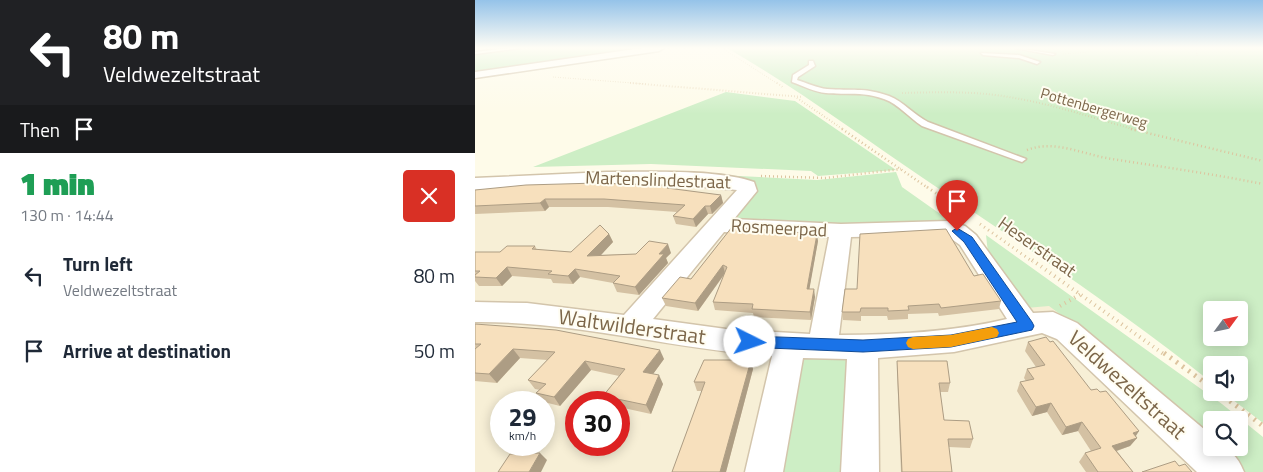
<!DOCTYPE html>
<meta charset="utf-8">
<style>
:root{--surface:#fff;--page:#f6f6f7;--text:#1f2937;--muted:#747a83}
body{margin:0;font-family:"Titillium Web",sans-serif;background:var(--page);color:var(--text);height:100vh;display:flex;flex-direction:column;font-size:19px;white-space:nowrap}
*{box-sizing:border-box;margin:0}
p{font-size:16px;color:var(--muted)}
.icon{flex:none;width:28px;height:28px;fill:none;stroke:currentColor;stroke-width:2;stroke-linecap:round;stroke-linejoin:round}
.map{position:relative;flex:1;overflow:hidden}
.panel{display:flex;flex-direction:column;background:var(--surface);width:475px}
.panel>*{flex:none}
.top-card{background:#202124;color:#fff;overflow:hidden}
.needle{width:32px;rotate:57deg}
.fabs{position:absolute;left:728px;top:301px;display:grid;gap:10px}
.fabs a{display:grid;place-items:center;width:45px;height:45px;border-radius:5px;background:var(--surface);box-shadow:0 2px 12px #0003;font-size:25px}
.speed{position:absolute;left:15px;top:391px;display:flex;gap:10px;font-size:25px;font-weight:700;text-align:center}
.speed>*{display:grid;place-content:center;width:65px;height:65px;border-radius:50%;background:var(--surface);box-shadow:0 2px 12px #0003;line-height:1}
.speed small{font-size:12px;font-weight:400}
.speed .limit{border:8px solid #d22;background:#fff;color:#111}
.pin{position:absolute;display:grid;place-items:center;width:42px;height:42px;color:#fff;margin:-51px -21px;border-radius:50% 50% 50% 0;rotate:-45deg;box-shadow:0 0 5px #0007}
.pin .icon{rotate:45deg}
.me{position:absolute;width:55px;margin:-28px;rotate:94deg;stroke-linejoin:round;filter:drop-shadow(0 0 4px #0008)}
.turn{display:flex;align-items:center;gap:18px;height:105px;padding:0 20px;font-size:22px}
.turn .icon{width:65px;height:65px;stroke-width:2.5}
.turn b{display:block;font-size:35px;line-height:42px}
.then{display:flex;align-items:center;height:48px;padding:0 20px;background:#0003;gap:10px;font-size:19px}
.round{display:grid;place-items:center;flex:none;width:52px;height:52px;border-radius:5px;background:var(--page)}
.summary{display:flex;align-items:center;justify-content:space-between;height:85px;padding:0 20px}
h1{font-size:30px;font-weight:800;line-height:38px;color:#1e9e55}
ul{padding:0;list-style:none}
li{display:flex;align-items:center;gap:15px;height:75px;padding:0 20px}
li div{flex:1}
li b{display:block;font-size:19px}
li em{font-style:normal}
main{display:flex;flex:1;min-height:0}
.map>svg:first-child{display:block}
.residential{fill:#f7efd6;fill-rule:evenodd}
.green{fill:#cdeec5;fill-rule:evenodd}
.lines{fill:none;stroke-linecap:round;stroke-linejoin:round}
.lane-casing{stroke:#d3c5ac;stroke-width:3}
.street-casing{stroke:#d3c5ac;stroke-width:3}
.path-far5{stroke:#ddc49f;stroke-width:1;stroke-dasharray:0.5 2;stroke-linecap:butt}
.path-far4{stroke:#ddc49f;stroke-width:2;stroke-dasharray:0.5 2.5;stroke-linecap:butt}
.path-far3{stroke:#ddc49f;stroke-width:2.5;stroke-dasharray:1 3;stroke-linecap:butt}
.path-far2{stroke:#ddc49f;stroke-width:3;stroke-dasharray:1 4;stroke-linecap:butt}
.path-far1{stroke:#ddc49f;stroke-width:4;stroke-dasharray:1 4.5;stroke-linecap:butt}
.path{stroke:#ddc49f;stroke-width:5;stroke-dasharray:2 5.5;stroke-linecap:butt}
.lane{fill:#fff;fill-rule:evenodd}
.street{fill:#fff;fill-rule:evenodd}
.wall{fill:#d4c1a3}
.shaded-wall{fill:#ad9d84}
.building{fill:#f7e0bd;stroke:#ad9d84}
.route{fill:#1a73e8;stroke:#114b97}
.slow{fill:#f59e0b}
.labels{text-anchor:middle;stroke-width:4;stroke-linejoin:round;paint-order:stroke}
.far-street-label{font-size:15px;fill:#7c6649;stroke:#fffdf1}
.street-label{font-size:18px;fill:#7c6649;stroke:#fffdf1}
.near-street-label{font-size:21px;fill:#7c6649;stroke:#fffdf1}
</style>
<main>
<section class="panel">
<div class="top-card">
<div class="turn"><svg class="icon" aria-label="left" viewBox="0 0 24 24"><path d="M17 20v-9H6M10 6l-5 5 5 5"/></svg><div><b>80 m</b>Veldwezeltstraat</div></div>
<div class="then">Then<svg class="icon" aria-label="arrive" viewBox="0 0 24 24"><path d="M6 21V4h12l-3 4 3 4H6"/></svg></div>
</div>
<div class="summary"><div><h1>1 min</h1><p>130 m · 14:44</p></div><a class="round" style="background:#d93025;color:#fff"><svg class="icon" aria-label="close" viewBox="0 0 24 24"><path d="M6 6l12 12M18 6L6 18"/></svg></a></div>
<ul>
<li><svg class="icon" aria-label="left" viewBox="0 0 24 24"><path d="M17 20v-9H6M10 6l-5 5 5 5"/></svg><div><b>Turn left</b><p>Veldwezeltstraat</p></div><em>80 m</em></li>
<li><svg class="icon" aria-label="arrive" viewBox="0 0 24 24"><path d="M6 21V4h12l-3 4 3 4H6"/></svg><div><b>Arrive at destination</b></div><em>50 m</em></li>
</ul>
</section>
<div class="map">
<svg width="788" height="472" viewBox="0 0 788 472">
<rect width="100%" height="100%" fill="#fefbe9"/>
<!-- residential -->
<path class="residential" d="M223,180L473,225L564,294L736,437V448H749L777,472H0V185ZM26,402H69V445H26ZM101,402H144V445H101Z"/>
<!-- green -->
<g class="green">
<polygon points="59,48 179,48 0,74 0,55"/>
<path d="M252,48H788V423L749,393L764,392V365H736V382C644,309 546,244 448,178C383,134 320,87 252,48ZM736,310H764V338H736Z"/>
<polygon points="251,92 320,101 421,170 343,176 336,171 176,164 58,167"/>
<polygon points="135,172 205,173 342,180 421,172 427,187 478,223 402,228 254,223 275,183 26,177"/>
<polygon points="511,235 747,404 788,437 788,472 770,472 742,448 764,448 764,420 736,420 736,443 597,323 574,306 551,308 513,253"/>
<polygon points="327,354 377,354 375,472 303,472"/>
</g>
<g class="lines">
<!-- lane casing -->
<g class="lane-casing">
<g id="lane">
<polygon points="34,48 46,48 0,54 0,52"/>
<polygon points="540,48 580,54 578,55"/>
<polygon points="506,53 544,55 565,62 562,64 544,58 508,55"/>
<path d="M334,61H338L340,66L323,77L322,80C332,83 342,88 352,89C377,91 389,87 414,96C429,102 439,115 453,122L551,159L547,162L544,161L447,126C434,118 424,104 409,99C387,91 373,95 351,93C340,92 328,86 317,82L318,75L334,65Z"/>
</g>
</g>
<!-- street casing -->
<g class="street-casing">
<g id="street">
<polygon points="167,48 189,48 184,51 0,78 0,72"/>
<path d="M132,172C172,172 243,169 279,182L282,191L259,219L366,224L473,221L490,226L501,235L558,313L578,312L602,323L736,435V448C755,448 762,455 769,472H722L582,339L567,333L479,352L403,358L404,472H366L372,359L328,358L308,472H270L297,356C198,349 100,321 0,322V302L52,303L149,315L262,190L198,184L132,183L0,190V178ZM249,232L354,237L335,334L251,329L178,319ZM471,235L485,245L532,319C478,332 420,335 364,335L376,237Z"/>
</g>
</g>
<!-- path-far5 -->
<g class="path-far5">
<polyline points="247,48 303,84"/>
<polyline points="721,48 722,56"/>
<polyline points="588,54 614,52"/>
<polyline points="78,77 171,84"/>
</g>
<!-- path-far4 -->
<g class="path-far4">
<polyline points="155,83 328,97"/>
<polyline points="302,83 309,88"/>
<path d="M427,93C463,92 499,91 534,97C577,104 619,118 661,130"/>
<polyline points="322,98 369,130"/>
</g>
<!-- path-far3 -->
<g class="path-far3">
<polyline points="367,129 453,188"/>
<polyline points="656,129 788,161"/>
<path d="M552,150C580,139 609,155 637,159C688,167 738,174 788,184"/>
<polyline points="286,176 350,178 426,169"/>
</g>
<!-- path-far2 -->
<g class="path-far2">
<polyline points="452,187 494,216"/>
<polyline points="505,224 558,262"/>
</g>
<!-- path-far1 -->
<g class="path-far1">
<polyline points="557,260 690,355"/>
<polyline points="585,306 606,294"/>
</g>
<!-- path -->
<g class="path">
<polyline points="689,353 736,387"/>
<polyline points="743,392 788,426"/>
</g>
<!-- lane -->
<use href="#lane" class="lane"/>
<!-- street -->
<use href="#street" class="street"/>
</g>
<!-- wall -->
<g class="wall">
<polygon points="195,186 196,189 246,195 248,203 237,214 233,214 221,227 201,224 198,216 202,212 133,207 74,207 70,211 0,214 0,190"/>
<polygon points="257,227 343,241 334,289 340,297 336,320 279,317 278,313 240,310 238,302 249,275 223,311 191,306 187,298 216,279"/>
<polygon points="134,234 138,242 125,255 196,253 191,258 193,263 164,295 142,292 138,283 105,277 98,284 78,283 76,279 37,276 27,286 4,286 0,281 0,252 25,252 60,246 62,250 96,252"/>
<polygon points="499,276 526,301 524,309 464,316 463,313 433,314 433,319 413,320 412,316 386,316 386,321 368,320 367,312"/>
<polygon points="0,324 189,359 178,374 188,384 176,414 144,407 144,402 133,402 128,396 144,376 116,370 85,406 69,402 61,393 65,390 60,389 53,380 72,360 45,358 22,383 0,381"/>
<polygon points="553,342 616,390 661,436 662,438 655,446 642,451 658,472 611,472 604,462 610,453 616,451 603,431 587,435 572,412 557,416 542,391 545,382 551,381 549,378 552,369 561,367 550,351"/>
<polygon points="422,361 475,383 473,392 465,392 469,420 498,439 495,448 474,447 477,472 426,472 422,370"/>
<polygon points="278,369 251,472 197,472 227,391 222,391 219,382"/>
</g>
<!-- shaded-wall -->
<g class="shaded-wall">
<polygon points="246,195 248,203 237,214 235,206"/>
<polygon points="70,199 74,207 70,211 65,203"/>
<polygon points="230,206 233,214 221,227 218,219"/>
<polygon points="134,234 138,242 117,265 112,256"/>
<polygon points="342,234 343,241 333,297 332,289"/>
<polygon points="193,244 196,253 191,258 193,263 164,295 160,287 184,254"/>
<polygon points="248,265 250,273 223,311 220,303"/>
<polygon points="32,267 37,276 27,286 21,278"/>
<polygon points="100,269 105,277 98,284 93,276"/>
<polygon points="339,289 340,297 336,320 335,312"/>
<polygon points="38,349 45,358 22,383 14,374"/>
<polygon points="185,350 189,359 173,381 168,372"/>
<polygon points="276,360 278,369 251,472 245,472"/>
<polygon points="110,361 116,370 85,406 79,397"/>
<polygon points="184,375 188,384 176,414 171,405"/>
<polygon points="576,403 572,412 557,416 561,407"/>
<polygon points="607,422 603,431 587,435 591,427"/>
<polygon points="664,431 659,439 662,438 655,446 632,454 637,446 658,433"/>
<polygon points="65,453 72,460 66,472 54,472"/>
</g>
<!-- building -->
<g class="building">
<polygon points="122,183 195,186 192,188 246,195 235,206 230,206 218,219 198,216 210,205 129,199 70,199 65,203 0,206 0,190 51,185"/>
<polygon points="125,225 134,234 112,256 161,254 174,241 193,244 184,254 189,254 160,287 138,283 145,276 100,269 93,276 73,274 77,271 32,267 21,278 0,277 0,275 5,271 0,271 0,252 25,252 32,246 60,246 57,249 96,252"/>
<polygon points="257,227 342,234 332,289 339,289 335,312 277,309 278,304 238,302 252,267 248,265 220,303 187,298 205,277 216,279"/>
<polygon points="471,229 499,276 508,274 526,301 466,308 464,304 433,306 434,310 413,311 413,308 386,308 385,312 367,312 370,289 382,289 385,234"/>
<polygon points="0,324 81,330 185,350 168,372 184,375 171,405 128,396 150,369 110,361 79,397 61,393 71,384 53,380 80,352 38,349 14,374 0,373 0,349 6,344 0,344"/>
<polygon points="571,337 575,342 578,341 616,390 622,389 625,392 631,391 664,431 658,433 662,438 637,446 658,472 623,472 610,453 626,448 607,422 591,427 576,403 561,407 545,382 559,379 552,369 570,365 553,342"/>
<polygon points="229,360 276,360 245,472 197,472 230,382 219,382"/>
<polygon points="422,361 472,361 475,383 464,383 469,420 494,421 498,439 473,439 477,472 427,472"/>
<polygon points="65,453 54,472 23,472 35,454"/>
<polygon points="700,461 704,466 710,464 717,472 667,472"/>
</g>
<!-- sky -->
<linearGradient id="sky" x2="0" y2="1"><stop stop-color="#95c3e9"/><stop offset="0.42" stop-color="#fffdf5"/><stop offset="1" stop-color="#fffdf5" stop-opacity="0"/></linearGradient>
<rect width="788" height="114" fill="url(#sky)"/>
<!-- route -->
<polygon class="route" points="482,228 497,237 557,322 559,326 557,330 476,347 388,352 270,347 267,342 270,338 275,336 388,340 476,335 542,322 489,242 477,231"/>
<!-- slow -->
<polygon class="slow" points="517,327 522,329 524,333 522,337 476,347 438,349 433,347 431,343 433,339 438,337 476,335"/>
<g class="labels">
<!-- far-street labels -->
<g class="far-street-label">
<text transform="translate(619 108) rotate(16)" y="5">Pottenbergerweg</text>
</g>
<!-- street labels -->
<g class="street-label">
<text transform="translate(183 180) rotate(2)" y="6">Martenslindestraat</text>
<text transform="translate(304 228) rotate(3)" y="6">Rosmeerpad</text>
<text transform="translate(562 247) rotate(35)" y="6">Heserstraat</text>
</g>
<!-- near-street labels -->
<g class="near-street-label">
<text transform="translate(157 327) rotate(8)" y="7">Waltwilderstraat</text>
<text transform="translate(652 385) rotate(42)" y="7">Veldwezeltstraat</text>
</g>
</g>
</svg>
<div class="fabs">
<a><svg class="needle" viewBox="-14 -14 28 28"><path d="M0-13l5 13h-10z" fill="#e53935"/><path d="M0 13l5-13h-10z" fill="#747a83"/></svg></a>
<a><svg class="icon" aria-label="sound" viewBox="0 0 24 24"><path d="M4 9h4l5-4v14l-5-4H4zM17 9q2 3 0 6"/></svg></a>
<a><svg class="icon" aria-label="search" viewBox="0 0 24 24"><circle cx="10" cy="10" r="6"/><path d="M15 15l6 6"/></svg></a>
</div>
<div class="speed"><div>29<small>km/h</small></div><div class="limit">30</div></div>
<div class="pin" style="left:482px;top:231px;background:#d93025"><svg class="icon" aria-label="arrive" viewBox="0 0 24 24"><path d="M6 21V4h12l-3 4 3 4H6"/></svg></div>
<svg class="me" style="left:275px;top:342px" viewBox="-20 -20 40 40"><circle r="19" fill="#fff"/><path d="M0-13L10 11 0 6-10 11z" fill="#1a73e8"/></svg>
</div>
</main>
